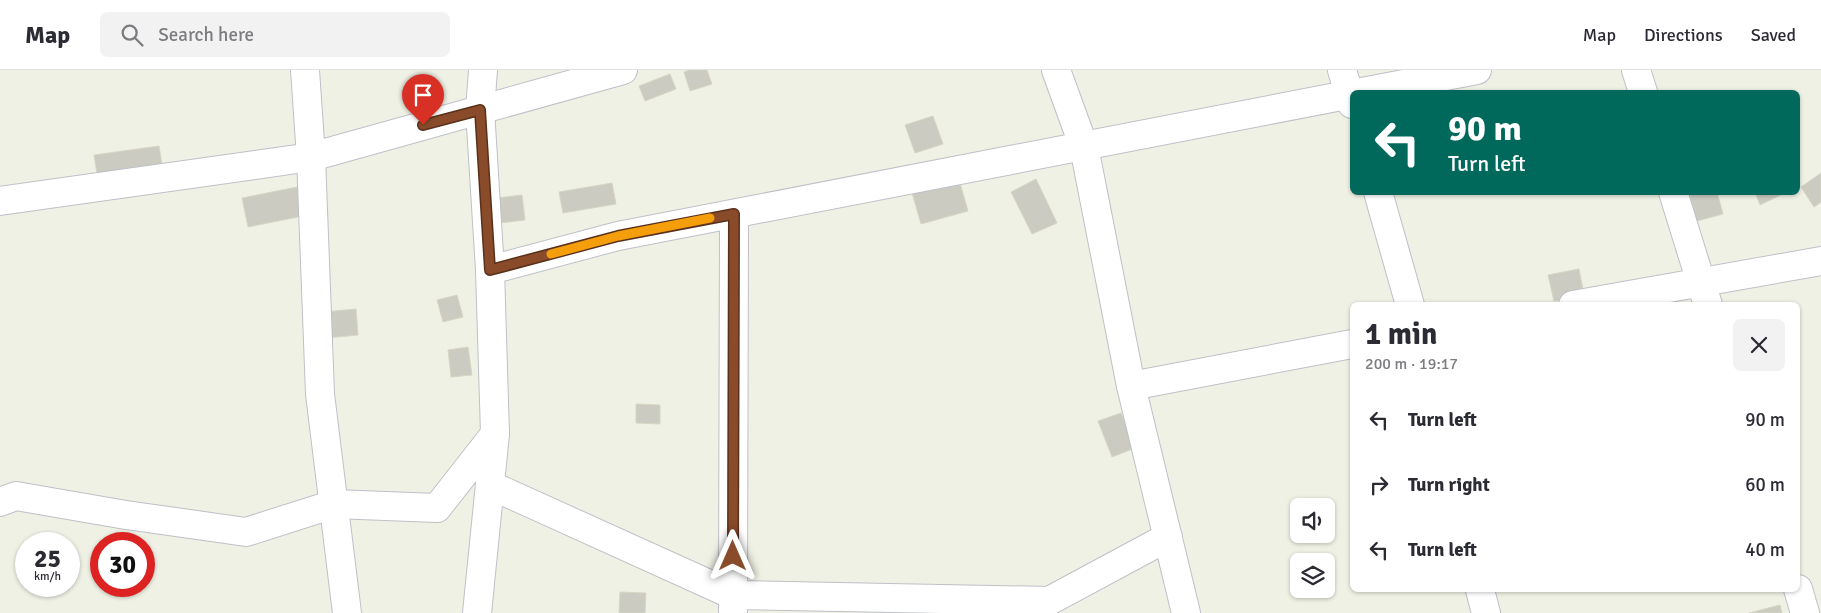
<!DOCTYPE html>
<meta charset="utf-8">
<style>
:root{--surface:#fff;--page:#f2f2f3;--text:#2b2b33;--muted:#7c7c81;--line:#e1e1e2}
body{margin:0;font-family:Signika,sans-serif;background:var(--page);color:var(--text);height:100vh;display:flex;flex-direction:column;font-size:19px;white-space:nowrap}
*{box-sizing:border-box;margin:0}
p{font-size:16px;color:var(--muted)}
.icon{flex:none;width:28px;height:28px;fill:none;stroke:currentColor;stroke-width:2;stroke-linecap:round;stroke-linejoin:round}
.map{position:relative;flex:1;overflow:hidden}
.sheet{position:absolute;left:1350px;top:232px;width:450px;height:290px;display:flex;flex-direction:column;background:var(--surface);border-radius:8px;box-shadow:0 1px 4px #0004}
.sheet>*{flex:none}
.guide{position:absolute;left:1350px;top:20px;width:450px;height:105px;border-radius:8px;box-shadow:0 1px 4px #0004;background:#00695c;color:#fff;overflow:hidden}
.tools{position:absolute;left:1290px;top:428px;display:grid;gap:10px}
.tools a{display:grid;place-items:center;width:45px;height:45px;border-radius:8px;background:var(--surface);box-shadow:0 1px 4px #0004;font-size:25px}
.speed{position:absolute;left:15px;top:462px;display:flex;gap:10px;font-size:25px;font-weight:700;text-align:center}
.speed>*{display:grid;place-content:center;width:65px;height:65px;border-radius:50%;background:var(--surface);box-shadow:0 1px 4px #0004;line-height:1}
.speed small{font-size:12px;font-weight:400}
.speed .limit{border:8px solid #d22;background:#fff;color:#111}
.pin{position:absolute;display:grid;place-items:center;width:42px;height:42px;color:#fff;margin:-51px -21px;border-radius:50% 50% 50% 0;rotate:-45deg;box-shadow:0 0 5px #0007}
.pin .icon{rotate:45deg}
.me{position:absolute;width:55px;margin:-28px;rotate:0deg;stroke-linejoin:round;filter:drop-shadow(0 0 4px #0008)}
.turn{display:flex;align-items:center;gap:18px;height:105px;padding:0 15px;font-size:22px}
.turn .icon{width:65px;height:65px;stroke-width:2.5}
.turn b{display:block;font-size:35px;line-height:42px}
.round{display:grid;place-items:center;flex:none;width:52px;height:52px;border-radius:8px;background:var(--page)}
.headline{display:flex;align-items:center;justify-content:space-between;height:85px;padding:0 15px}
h1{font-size:30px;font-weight:700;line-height:38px}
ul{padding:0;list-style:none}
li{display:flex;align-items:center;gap:15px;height:65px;padding:0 15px}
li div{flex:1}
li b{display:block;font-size:19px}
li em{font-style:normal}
header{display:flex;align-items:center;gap:30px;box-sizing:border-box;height:70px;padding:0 25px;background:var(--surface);border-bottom:1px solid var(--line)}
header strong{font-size:24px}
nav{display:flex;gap:28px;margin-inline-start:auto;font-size:18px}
.search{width:350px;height:45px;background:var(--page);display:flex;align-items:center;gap:12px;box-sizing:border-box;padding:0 18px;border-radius:8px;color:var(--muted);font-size:19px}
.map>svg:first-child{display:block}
.building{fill:#cbcbc2;stroke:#d6d6c2}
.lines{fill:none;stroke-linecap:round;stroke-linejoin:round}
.minor-casing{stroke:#bec0c7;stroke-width:30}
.minor{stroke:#fff;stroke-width:28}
.route-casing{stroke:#59311b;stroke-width:12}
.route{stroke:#894b2a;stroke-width:9}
.slow{stroke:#f59e0b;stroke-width:9}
</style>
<header>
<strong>Map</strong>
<div class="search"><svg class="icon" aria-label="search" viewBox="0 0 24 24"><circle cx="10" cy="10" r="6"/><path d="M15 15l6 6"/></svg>Search here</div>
<nav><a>Map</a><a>Directions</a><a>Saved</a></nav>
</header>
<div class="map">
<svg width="1821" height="543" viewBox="0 0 1821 543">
<rect width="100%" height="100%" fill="#f0f1e5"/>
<!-- building -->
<g class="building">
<polygon points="690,0 707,0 712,14 690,21 684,2"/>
<polygon points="670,4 676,19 645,31 639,16"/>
<polygon points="933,46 943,74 915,83 905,55"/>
<polygon points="159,76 164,107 99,116 94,85"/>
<polygon points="1821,103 1821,132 1814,137 1801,117"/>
<polygon points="958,106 968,141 921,154 911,119"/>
<polygon points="1036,109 1057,153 1032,164 1011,122"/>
<polygon points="612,113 616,134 563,143 559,122"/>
<polygon points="297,117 303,146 248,157 242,128"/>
<polygon points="1689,122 1717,122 1723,144 1697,151"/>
<polygon points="1755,122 1787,122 1760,135"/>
<polygon points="522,125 525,150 500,153 497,128"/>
<polygon points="1579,199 1584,225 1554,231 1548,205"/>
<polygon points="457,225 463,247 443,252 437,230"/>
<polygon points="356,239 358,265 326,268 324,242"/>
<polygon points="468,277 472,305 451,307 448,280"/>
<polygon points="636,334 660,335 660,354 636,353"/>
<polygon points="1121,343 1135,378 1112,387 1098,351"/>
<polygon points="620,522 646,523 645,543 619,543"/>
<polygon points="1780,535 1782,543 1749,543"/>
</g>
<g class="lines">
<!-- minor casing -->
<g class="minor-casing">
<g id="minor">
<polyline points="305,0 311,87 320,324 347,543"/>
<polyline points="1056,0 1084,77 1131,316 1186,543"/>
<polyline points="1342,0 1352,34"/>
<polyline points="1636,0 1643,22"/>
<polyline points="1362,22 1477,0"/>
<polyline points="1378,122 1410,235"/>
<polyline points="1673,122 1708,235"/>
<polyline points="0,131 311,87 623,0"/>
<polyline points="490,200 618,166 1352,24"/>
<polyline points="1573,235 1821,191"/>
<polyline points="1131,316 1352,274"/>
<polyline points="490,415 733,525 1049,531 1168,467"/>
<polyline points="0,432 16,426 126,445 246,462 334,434 437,438 495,364"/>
<polyline points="1798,519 1805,543"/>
<polyline points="1480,520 1486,543"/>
<polyline points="733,540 734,144"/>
<polyline points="477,543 495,364 490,200 480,40 483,0"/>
</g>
</g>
<!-- minor -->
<use href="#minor" class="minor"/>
</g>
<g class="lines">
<!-- route casing -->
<g class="route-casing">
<polyline id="route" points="423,55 480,40 490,200 618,166 734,144 733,486"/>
</g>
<!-- route -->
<use href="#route" class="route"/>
<!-- slow -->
<polyline class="slow" points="551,184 618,166 710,148"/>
</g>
</svg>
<div class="tools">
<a><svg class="icon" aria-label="sound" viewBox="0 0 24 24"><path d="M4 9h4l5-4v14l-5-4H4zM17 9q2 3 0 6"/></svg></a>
<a><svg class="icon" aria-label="layers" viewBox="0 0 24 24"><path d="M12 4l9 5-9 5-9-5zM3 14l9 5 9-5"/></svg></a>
</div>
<div class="speed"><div>25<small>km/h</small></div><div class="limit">30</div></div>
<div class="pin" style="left:423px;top:55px;background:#d93025"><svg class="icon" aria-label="arrive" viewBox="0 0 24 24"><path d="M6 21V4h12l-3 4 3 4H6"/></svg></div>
<svg class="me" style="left:733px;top:486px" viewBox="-20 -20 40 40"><path d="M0-17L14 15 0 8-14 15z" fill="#894b2a" stroke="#fff" stroke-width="4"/></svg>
<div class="guide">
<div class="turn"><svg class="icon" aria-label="left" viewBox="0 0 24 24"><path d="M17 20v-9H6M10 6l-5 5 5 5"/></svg><div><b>90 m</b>Turn left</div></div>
</div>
<section class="sheet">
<div class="headline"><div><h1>1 min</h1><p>200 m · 19:17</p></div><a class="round"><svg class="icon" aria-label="close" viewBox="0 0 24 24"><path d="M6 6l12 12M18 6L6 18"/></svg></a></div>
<ul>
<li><svg class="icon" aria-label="left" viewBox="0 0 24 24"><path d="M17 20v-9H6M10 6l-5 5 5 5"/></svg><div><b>Turn left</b></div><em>90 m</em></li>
<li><svg class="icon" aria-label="right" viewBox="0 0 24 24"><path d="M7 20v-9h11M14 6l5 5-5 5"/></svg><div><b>Turn right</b></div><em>60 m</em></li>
<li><svg class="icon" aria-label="left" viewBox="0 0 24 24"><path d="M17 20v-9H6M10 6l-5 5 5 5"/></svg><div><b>Turn left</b></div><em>40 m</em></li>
</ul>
</section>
</div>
